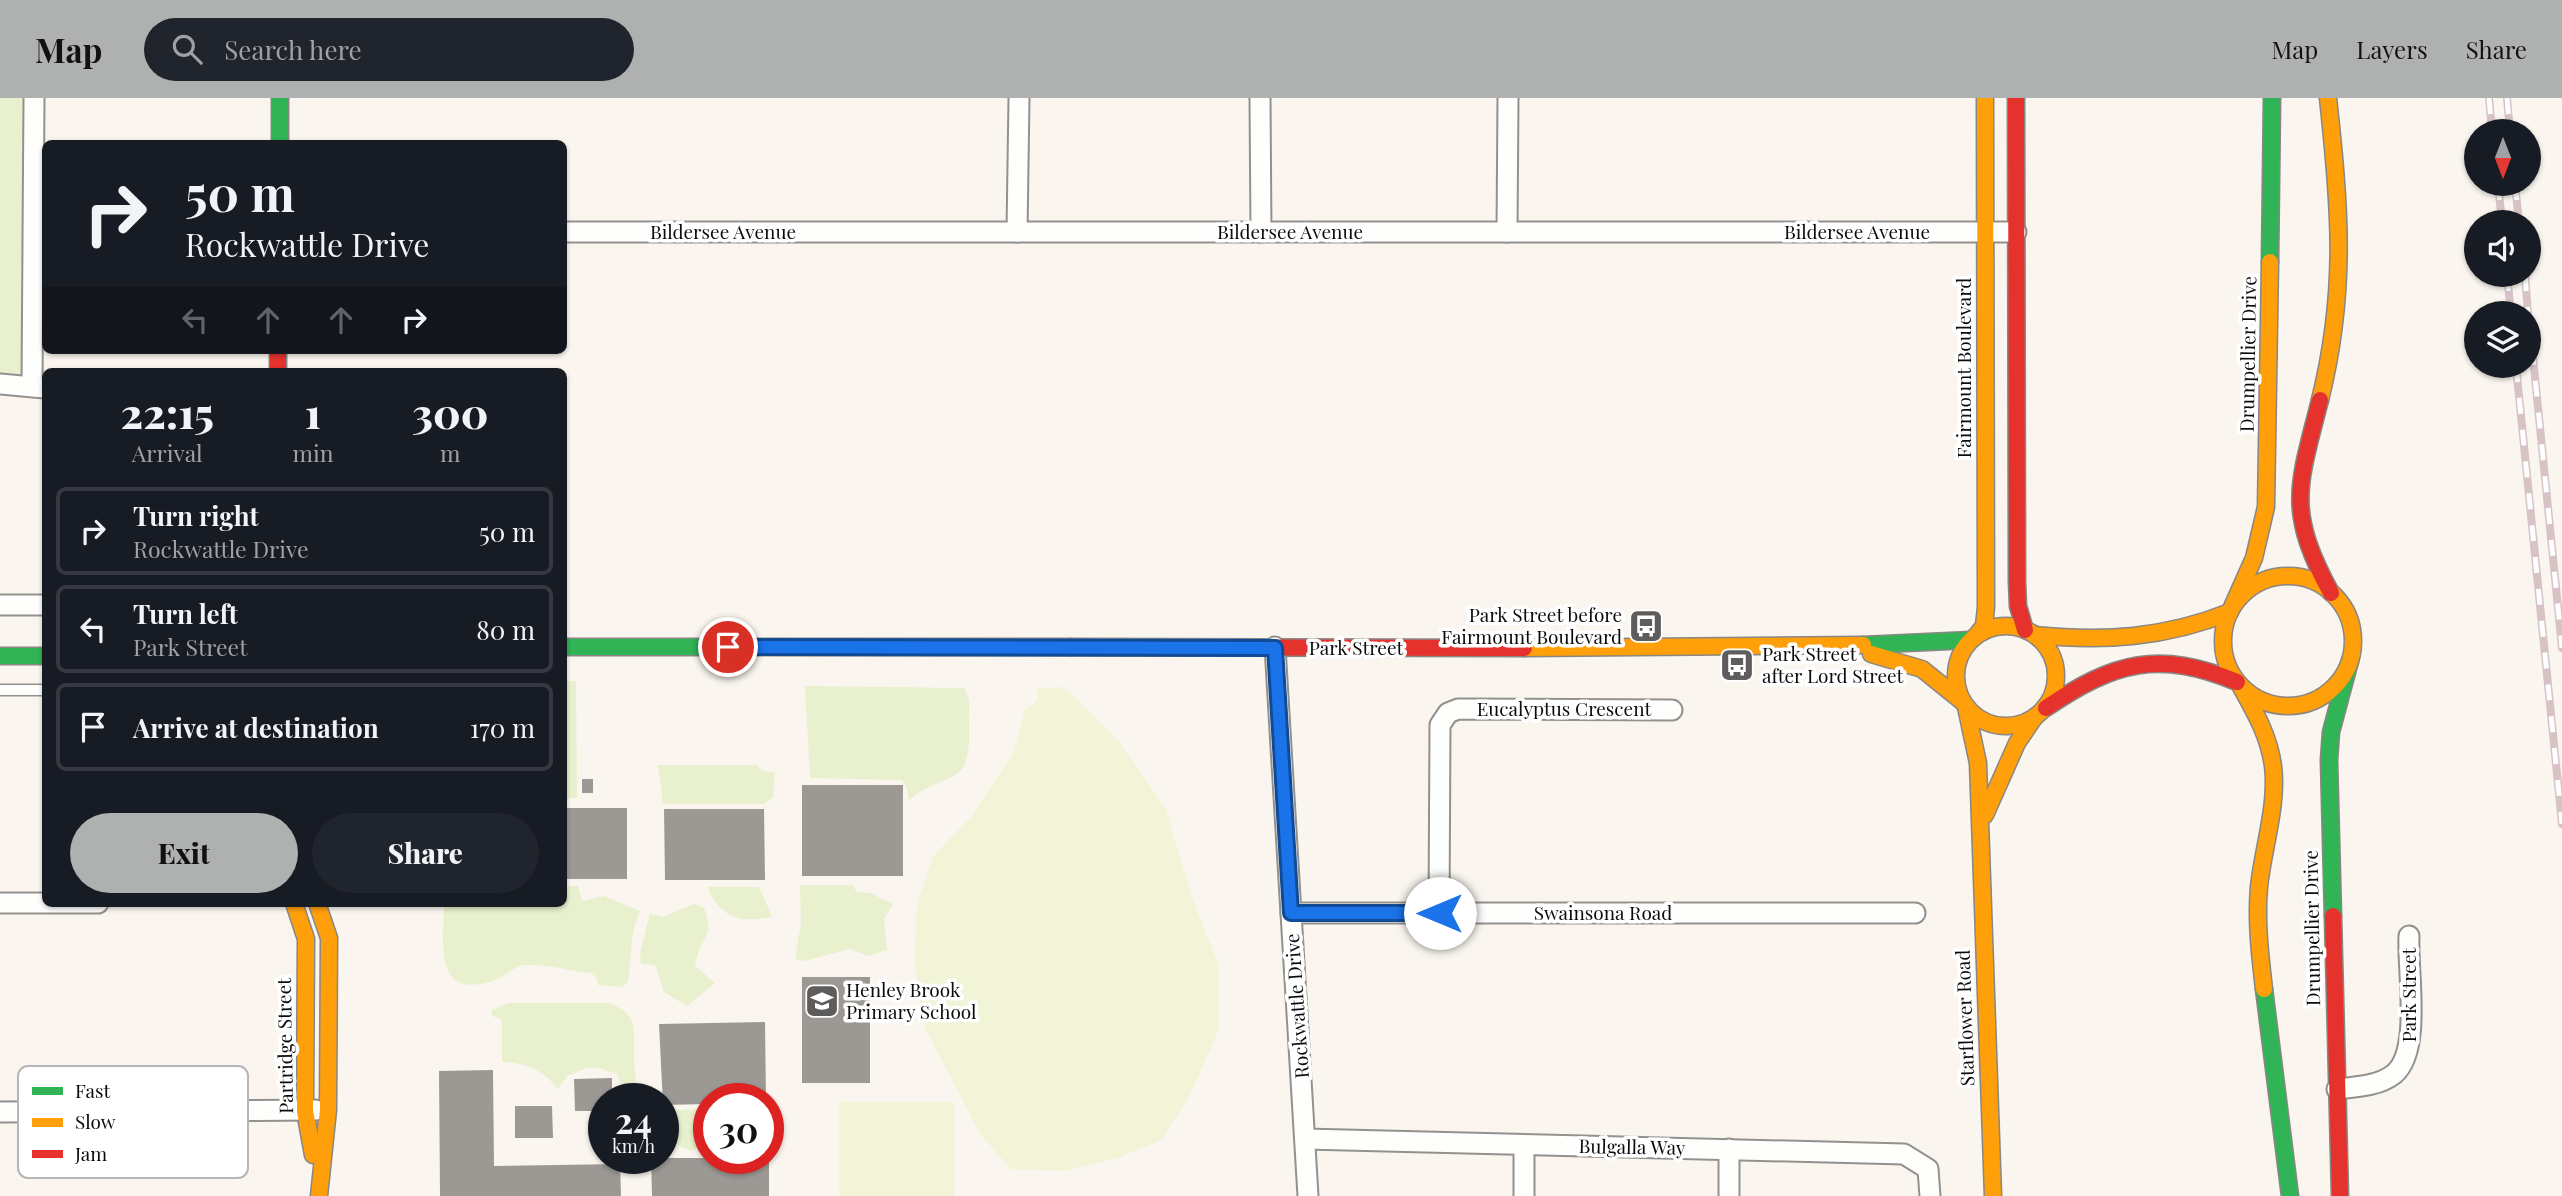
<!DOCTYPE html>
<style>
:root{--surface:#171b24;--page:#20242c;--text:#f1f3f6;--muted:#9ea1a6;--line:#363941;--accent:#afb0b0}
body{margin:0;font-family:"Playfair Display",serif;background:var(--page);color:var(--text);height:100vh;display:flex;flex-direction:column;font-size:26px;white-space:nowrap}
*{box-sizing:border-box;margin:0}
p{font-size:23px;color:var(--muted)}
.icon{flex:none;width:38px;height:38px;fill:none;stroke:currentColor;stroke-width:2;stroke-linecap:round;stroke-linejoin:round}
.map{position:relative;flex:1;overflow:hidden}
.drawer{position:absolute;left:42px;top:270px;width:525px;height:539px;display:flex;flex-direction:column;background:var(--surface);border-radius:10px;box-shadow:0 2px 5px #0004}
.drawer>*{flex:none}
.banner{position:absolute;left:42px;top:42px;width:525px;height:214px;border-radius:10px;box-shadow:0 2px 5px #0004;background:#171b24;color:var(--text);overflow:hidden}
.needle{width:46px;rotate:180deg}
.controls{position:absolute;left:2464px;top:21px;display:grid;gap:14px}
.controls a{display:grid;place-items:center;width:77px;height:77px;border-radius:50%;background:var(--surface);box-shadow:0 2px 5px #0004;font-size:35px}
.speed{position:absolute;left:588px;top:985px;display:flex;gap:14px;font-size:35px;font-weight:700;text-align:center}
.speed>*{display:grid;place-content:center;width:91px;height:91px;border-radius:50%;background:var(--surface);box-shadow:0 2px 5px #0004;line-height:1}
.speed small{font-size:18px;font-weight:400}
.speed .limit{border:10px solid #d22;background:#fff;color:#111}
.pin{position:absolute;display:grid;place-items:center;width:60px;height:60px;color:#fff;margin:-30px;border:4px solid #fff;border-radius:50%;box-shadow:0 2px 7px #0007}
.me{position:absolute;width:77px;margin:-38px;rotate:270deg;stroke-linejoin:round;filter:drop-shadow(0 0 5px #0008)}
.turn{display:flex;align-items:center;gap:24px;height:147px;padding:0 28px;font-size:32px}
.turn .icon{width:91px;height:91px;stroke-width:2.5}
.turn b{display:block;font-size:49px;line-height:60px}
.lanes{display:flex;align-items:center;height:66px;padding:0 28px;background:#0003;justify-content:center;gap:35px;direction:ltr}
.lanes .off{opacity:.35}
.eta{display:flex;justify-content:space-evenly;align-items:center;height:119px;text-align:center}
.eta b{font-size:42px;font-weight:800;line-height:49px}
.button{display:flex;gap:14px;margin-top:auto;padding:14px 28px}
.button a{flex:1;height:80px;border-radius:42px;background:var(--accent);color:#111;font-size:28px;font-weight:800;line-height:80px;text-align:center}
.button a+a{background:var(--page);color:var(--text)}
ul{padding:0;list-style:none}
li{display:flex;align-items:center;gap:21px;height:88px;margin:0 14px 10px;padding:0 14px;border:4px solid var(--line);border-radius:10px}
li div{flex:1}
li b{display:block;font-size:26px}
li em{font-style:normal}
header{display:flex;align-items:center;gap:42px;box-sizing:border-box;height:98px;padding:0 35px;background:var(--accent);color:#111}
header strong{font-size:33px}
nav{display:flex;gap:38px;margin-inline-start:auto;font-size:24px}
.search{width:490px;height:63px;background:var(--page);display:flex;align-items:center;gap:18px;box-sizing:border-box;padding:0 24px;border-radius:38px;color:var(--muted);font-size:26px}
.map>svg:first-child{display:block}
.green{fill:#e8f0cd}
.pitch{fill:#f1f4d7}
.building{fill:#9c9995}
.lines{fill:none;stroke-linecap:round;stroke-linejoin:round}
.lane-casing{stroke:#93918e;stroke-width:13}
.street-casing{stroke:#93918e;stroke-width:23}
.fast-casing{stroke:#898784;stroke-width:19}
.slow-casing{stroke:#898784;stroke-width:19}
.jam-casing{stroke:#898784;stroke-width:19}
.lane{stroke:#fefefd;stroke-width:10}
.street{stroke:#fefefd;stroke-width:19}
.fast{stroke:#30b455;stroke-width:16}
.slow{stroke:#ff9f0a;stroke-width:16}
.jam{stroke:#e5322d;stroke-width:16}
.rail-casing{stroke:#d7c3c6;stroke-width:8}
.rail{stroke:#fff;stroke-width:5;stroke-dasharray:16;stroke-linecap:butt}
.route-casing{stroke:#114b97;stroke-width:18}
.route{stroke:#1a73e8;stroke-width:12}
.labels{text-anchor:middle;stroke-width:7;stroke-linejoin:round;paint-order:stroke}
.street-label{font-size:19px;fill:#0b0b0b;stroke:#fff}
.poi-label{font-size:19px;fill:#0b0b0b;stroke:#fff;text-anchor:start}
.key{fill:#fff;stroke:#b6b6b6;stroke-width:2}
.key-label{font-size:19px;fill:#0b0b0b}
</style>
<header>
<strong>Map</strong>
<div class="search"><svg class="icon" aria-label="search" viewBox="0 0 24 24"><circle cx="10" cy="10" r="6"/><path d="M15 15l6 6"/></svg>Search here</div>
<nav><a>Map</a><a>Layers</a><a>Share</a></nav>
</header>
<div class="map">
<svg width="2562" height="1098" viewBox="0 0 2562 1098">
<rect width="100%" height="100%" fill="#faf6ef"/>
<!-- green -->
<g class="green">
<polygon points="0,0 29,0 28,281 0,281"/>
<polygon points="564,583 576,583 577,700 564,700"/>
<path d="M805,588L964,590C972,603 968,612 969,627C971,695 947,670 909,702L907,690L902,682L810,680Z"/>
<polygon points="658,667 756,667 763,673 775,674 773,699 764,706 663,706"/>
<polygon points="800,787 852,787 857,794 870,795 893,806 884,821 887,852 869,858 850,851 804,863 795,861 801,825"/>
<path d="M564,788H578L582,803L604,798L640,813L633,833L628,883L622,889L598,887L597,880L591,875C570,873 547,866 526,867C512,868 504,880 492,883C432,902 444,843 444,805H564Z"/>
<path d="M708,789H759L772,818C744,827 717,819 708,789Z"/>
<path d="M694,806L704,810C716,839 698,842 695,868L715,885L687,908L664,894L655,867L641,866L640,854L650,816L663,819Z"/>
<path d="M508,905H610C638,918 634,929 634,955C634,971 636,986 638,1001H621L623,992L617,976L599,970H587L567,978L558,991C542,972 527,965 502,964V921L492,918V912Z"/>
<path d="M709,1011V1043L692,1053C667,1044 663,1039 663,1012Z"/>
</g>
<!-- pitch -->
<g class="pitch">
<polygon points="1064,589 1117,641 1166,711 1190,794 1218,866 1218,934 1188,1001 1161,1042 1118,1060 1064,1073 1011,1071 980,1036 925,930 914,865 917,806 933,758 971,719 1013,655 1025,612 1038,602 1037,591"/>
<rect x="839" y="1004" width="115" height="94"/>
</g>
<!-- building -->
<g class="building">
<rect x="582" y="681" width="11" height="14"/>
<rect x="802" y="687" width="101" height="91"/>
<rect x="564" y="710" width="63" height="71"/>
<polygon points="664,711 764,711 765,782 665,782"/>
<rect x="802" y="879" width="68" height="106"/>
<polygon points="765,924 766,1001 709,1001 709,1006 663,1007 659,926"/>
<polygon points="493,972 494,1068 620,1066 621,1098 440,1098 439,973"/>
<polygon points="612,980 612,1001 604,1001 604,1013 575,1013 574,981"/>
<polygon points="515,1008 552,1008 553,1040 515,1040"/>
<polygon points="651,1060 769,1060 769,1098 652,1098"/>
</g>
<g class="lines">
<!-- lane casing -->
<g class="lane-casing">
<polyline id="lane" points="0,592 46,592"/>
</g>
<!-- street casing -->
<g class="street-casing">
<g id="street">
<polyline points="1260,0 1261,134"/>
<polyline points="564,134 2016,134"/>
<polyline points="1017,134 1019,0"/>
<polyline points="1507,134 1508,0"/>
<polyline points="0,286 44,290"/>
<polyline points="32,287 34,0"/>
<polyline points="0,507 46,507"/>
<polyline points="1275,549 1308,1098"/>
<polyline points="0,805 98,805"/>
<polyline points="1291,815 1915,815"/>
<polyline points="1439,815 1440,627 1448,615 1458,611 1672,612"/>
<path d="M2337,991C2356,989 2379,988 2394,976C2422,953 2407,873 2409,838"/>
<polyline points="0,1014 316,1012"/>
<polyline points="1305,1041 1904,1056 1928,1071 1930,1098"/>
<polyline points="1524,1048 1524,1098"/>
<polyline points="1729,1051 1729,1098"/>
</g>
</g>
<!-- fast casing -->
<g class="fast-casing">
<g id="fast">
<polyline points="280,0 280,46"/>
<polyline points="2270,164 2272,0"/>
<polyline points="1863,547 1971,542"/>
<polyline points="564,549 1070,549"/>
<polyline points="0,558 46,558"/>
<polyline points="2333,818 2329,662 2331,634 2350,563"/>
<polyline points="2264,891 2290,1098"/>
</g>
</g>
<!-- slow casing -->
<g class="slow-casing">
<g id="slow">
<path d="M2320,302C2347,193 2340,110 2328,0"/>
<circle cx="2288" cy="543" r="65"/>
<polyline points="2233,507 2254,460 2266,409 2270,164"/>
<circle cx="2006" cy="578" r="50"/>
<path d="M2035,537C2104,544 2165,540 2230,514"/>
<polyline points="1976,538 1984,528 1986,509 1985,0"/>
<polyline points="1524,550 1863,547"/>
<polyline points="1871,556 1922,571 1963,604"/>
<path d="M2241,589C2255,614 2269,638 2273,668C2278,707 2263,750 2259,789C2256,823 2260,857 2264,891"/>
<polyline points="1966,609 1978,665 1993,1098"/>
<polyline points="1985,717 2017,645 2034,620"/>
<polyline points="294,805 306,841 305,1013 313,1057"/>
<polyline points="317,805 329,840 328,1012 319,1098"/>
</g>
</g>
<!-- jam casing -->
<g class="jam-casing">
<g id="jam">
<polyline points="2016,0 2017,484 2018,508 2025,532"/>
<polyline points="278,252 278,273"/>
<path d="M2320,302C2298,389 2286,412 2331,495"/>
<polyline points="1070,549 1524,550"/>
<path d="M2046,610C2115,563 2159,552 2237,584"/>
<polyline points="2333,818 2340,1098"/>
</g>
</g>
<!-- lane -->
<use href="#lane" class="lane"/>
<!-- street -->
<use href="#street" class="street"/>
<!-- fast -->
<use href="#fast" class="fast"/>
<!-- slow -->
<use href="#slow" class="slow"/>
<!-- jam -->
<use href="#jam" class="jam"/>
<!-- rail casing -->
<g class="rail-casing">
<g id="rail">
<polyline points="2489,0 2492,33"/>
<polyline points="2507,0 2510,33"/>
<polyline points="2498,86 2502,124"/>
<polyline points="2515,86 2519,124"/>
<polyline points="2507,177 2511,215"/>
<polyline points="2525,177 2528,215"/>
<polyline points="2529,219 2562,550"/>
<polyline points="2516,268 2562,726"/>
</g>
</g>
<!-- rail -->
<use href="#rail" class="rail"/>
</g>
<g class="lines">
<!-- route casing -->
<g class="route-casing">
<polyline id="route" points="728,549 1275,550 1291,815 1440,815"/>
</g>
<!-- route -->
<use href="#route" class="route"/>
</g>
<!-- icons -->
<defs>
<g id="bus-square" transform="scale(1.75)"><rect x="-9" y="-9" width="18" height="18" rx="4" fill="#5f5d5b" stroke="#fff"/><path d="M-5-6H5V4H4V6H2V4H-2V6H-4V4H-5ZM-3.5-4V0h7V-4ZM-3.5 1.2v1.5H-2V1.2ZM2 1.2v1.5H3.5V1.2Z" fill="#fff"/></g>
<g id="school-square" transform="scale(1.75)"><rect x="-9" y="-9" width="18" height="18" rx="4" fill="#5f5d5b" stroke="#fff"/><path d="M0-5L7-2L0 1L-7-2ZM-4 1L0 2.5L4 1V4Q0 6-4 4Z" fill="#fff"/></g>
</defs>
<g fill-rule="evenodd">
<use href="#bus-square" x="1646" y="528"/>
<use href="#bus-square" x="1737" y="567"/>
<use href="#school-square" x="822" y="903"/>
</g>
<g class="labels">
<!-- street labels -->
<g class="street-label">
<text x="723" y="141">Bildersee Avenue</text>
<text x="1290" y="141">Bildersee Avenue</text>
<text x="1857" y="141">Bildersee Avenue</text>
<text transform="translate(2248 256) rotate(-89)" y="7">Drumpellier Drive</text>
<text transform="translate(1964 270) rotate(-90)" y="7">Fairmount Boulevard</text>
<text x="1356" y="557">Park Street</text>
<text x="1564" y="618">Eucalyptus Crescent</text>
<text x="1603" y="822">Swainsona Road</text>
<text transform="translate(2312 830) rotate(-91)" y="7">Drumpellier Drive</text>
<text transform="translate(2409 897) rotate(-90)" y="7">Park Street</text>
<text transform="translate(1297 908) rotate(-94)" y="7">Rockwattle Drive</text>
<text transform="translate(1965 920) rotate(-92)" y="7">Starflower Road</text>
<text transform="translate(285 948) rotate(-91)" y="7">Partridge Street</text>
<text transform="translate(1632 1049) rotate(1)" y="7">Bulgalla Way</text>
</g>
<!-- poi labels -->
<g class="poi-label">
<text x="1622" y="524" text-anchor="end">Park Street before<tspan x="1622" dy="22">Fairmount Boulevard</tspan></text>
<text x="1762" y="563">Park Street<tspan x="1762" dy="22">after Lord Street</tspan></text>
<text x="846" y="899">Henley Brook<tspan x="846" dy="22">Primary School</tspan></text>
</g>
</g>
<!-- legend -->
<rect x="18" y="968" width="230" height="112" rx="10" class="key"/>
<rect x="32" y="989" width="31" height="8" fill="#30b455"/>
<rect x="32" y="1020" width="31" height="9" fill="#ff9f0a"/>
<rect x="32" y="1052" width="31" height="8" fill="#e5322d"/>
<g class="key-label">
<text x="75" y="1000">Fast</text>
<text x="75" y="1031">Slow</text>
<text x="75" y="1063">Jam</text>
</g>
</svg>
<div class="controls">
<a><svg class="needle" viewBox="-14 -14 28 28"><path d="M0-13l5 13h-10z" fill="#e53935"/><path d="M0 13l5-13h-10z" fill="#9ea1a6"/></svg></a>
<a><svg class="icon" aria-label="sound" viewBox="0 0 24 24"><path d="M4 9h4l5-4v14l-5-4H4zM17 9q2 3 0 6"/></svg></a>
<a><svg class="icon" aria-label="layers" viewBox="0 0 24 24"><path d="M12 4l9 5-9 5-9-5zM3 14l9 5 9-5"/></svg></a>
</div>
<div class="speed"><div>24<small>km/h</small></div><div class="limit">30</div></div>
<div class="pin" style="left:728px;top:549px;background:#d93025"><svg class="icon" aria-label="arrive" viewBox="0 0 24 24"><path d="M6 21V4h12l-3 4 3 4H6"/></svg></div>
<svg class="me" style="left:1440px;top:815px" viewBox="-20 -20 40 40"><circle r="19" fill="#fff"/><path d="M0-13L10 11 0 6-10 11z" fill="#1a73e8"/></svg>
<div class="banner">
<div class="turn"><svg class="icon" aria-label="right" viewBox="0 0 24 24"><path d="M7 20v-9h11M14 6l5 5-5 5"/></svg><div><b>50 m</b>Rockwattle Drive</div></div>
<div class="lanes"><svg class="icon off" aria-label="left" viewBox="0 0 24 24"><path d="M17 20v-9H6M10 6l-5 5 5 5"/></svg><svg class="icon off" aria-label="ahead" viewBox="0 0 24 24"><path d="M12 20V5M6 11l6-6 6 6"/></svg><svg class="icon off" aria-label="ahead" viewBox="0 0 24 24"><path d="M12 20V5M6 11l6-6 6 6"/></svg><svg class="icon" aria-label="right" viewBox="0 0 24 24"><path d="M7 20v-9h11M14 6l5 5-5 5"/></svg></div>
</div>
<section class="drawer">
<div class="eta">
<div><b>22:15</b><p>Arrival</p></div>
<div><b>1</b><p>min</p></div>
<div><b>300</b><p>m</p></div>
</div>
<ul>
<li><svg class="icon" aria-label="right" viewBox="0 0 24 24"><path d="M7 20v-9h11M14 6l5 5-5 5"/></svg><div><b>Turn right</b><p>Rockwattle Drive</p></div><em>50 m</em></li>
<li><svg class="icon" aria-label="left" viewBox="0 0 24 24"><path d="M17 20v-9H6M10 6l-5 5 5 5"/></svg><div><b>Turn left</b><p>Park Street</p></div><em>80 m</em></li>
<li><svg class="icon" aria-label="arrive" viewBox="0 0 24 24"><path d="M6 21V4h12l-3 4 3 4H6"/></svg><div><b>Arrive at destination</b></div><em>170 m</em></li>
</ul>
<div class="button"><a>Exit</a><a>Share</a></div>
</section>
</div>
